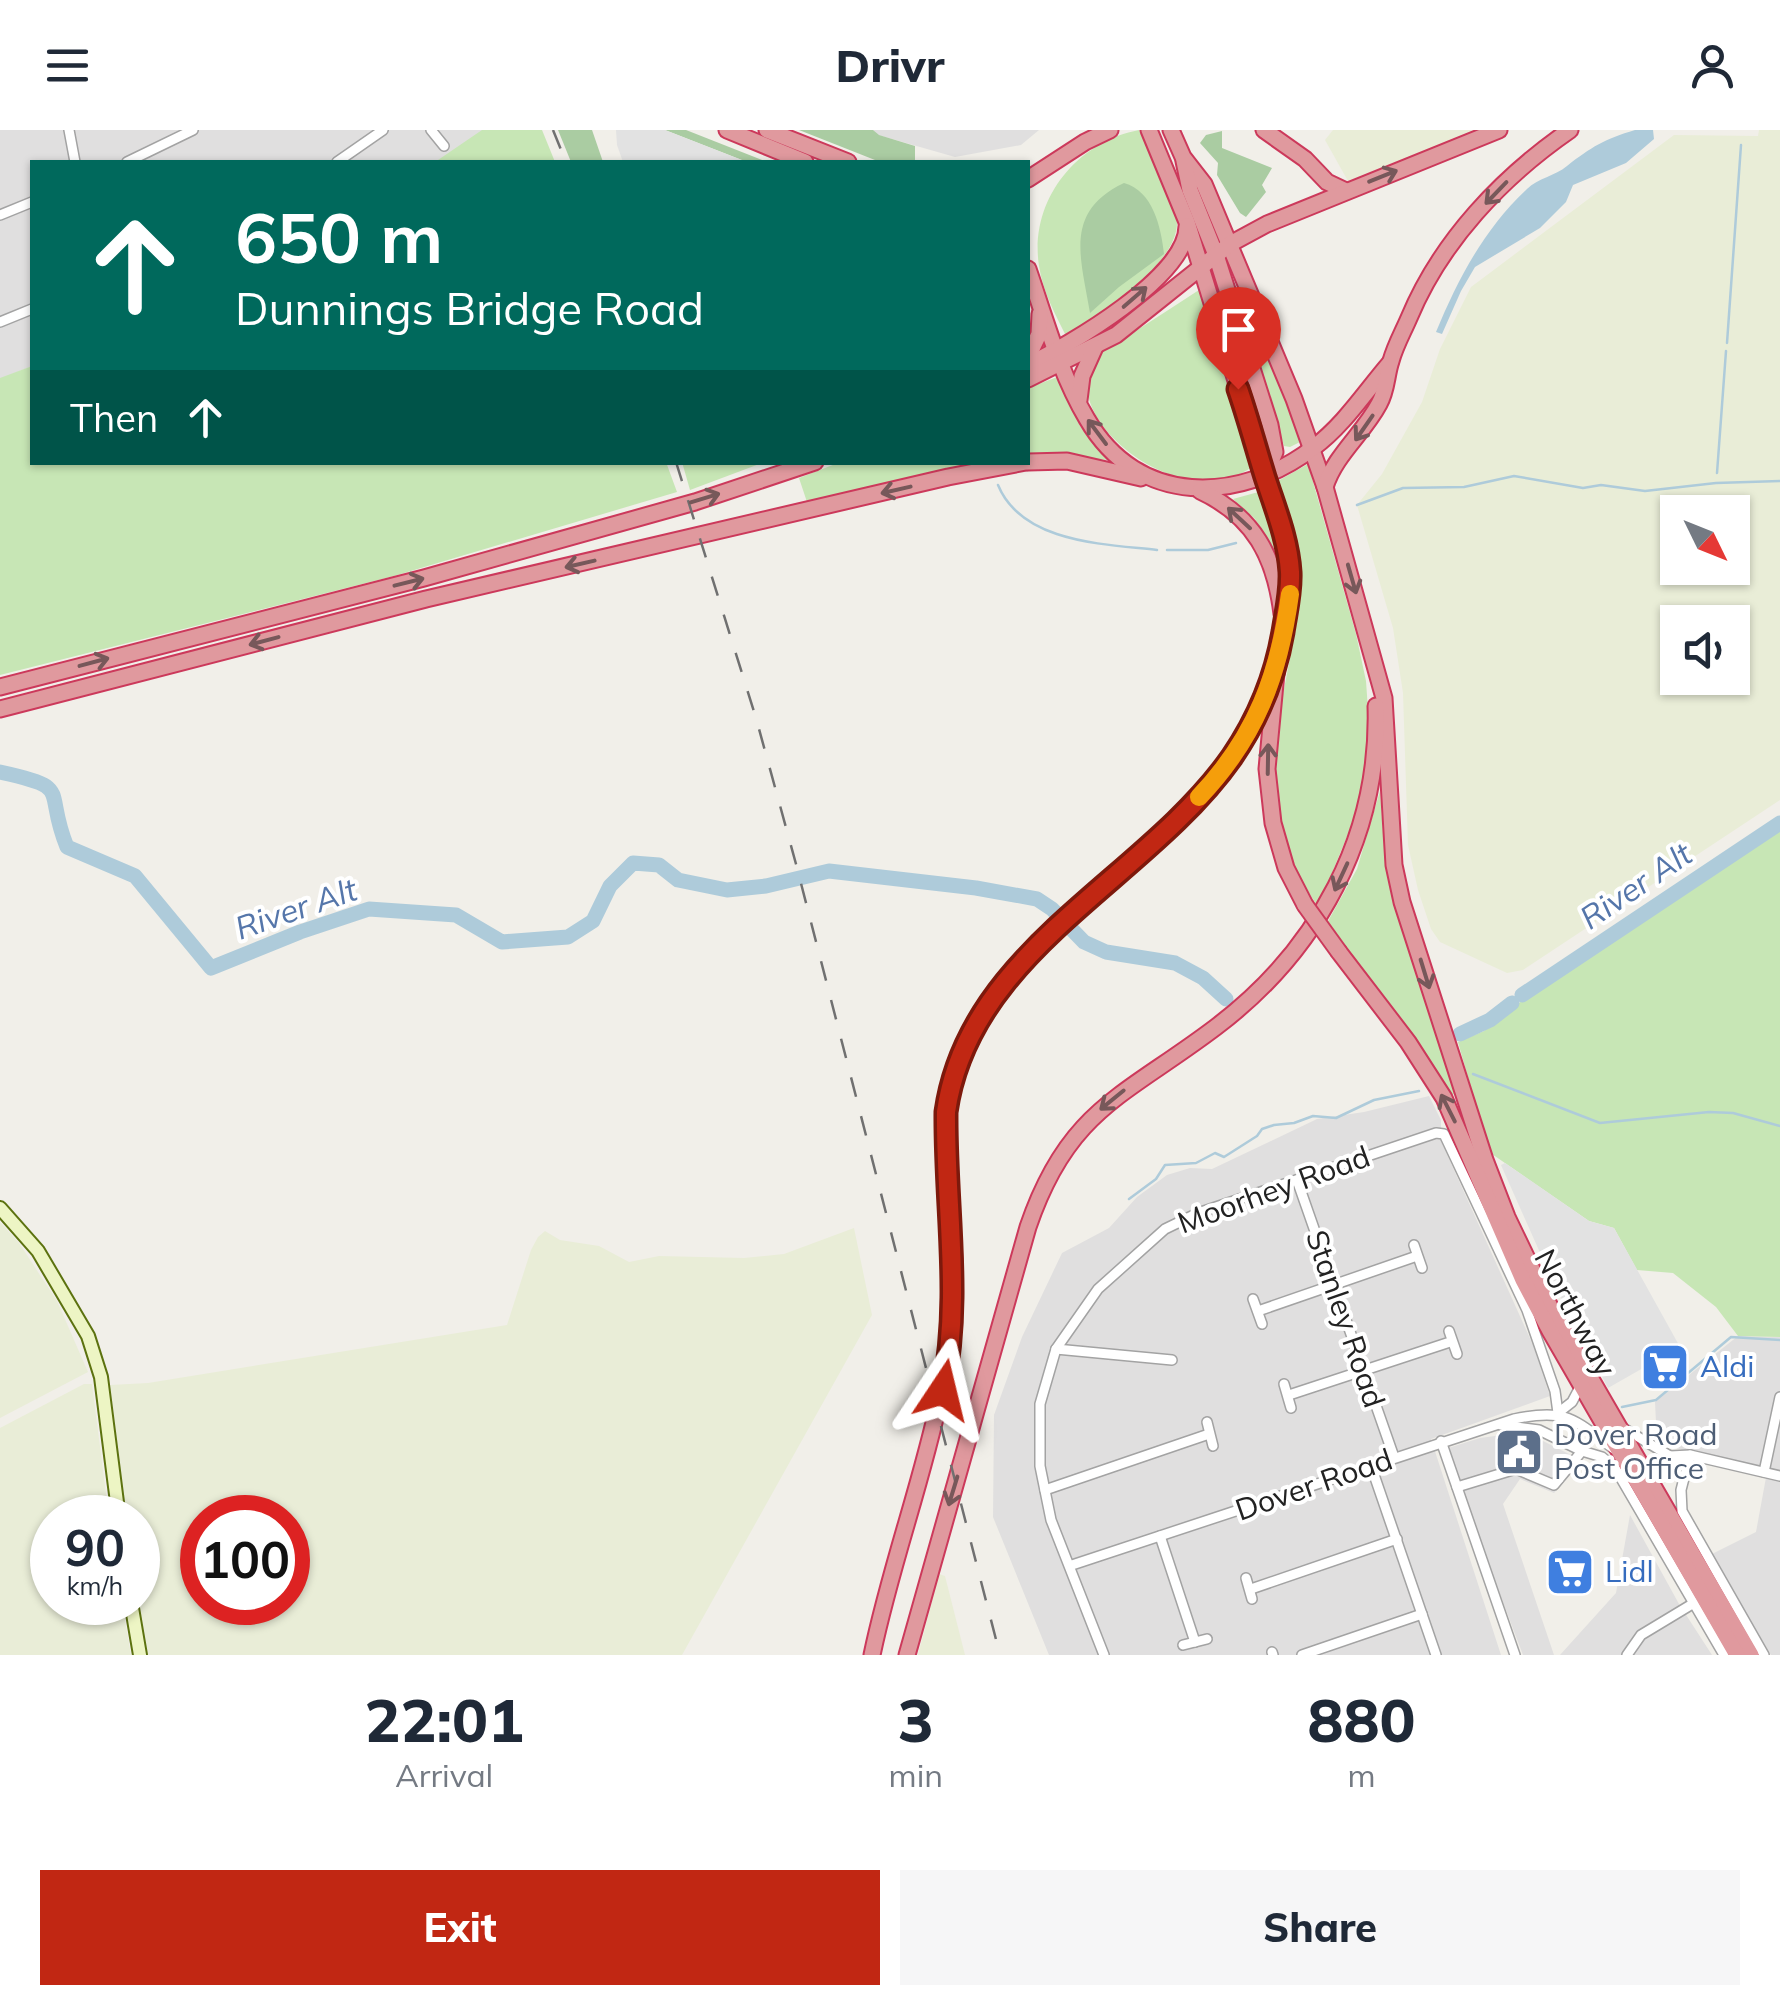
<!DOCTYPE html>
<style>
:root{--surface:#fff;--page:#f6f6f7;--text:#1f2937;--muted:#747a83;--accent:#c12713}
body{margin:0;font-family:Mulish,sans-serif;background:var(--page);color:var(--text);height:100vh;display:flex;flex-direction:column;font-size:38px;white-space:nowrap}
*{box-sizing:border-box;margin:0}
p{font-size:32px;color:var(--muted)}
.icon{flex:none;width:55px;height:55px;fill:none;stroke:currentColor;stroke-width:2;stroke-linecap:round;stroke-linejoin:round}
.map{position:relative;height:1525px;overflow:hidden}
.drawer{display:flex;flex-direction:column;background:var(--surface);flex:1}
.drawer>*{flex:none}
.guide{position:absolute;left:30px;top:30px;width:1000px;height:305px;border-radius:0px;box-shadow:0 2px 8px #0004;background:#00695c;color:#fff;overflow:hidden}
.needle{width:65px;rotate:133deg}
.buttons{position:absolute;left:1660px;top:365px;display:grid;gap:20px}
.buttons a{display:grid;place-items:center;width:90px;height:90px;border-radius:0px;background:var(--surface);box-shadow:0 2px 8px #0004;font-size:50px}
.speed{position:absolute;left:30px;top:1365px;display:flex;gap:20px;font-size:50px;font-weight:700;text-align:center}
.speed>*{display:grid;place-content:center;width:130px;height:130px;border-radius:50%;background:var(--surface);box-shadow:0 2px 8px #0004;line-height:1}
.speed small{font-size:25px;font-weight:400}
.speed .limit{border:15px solid #d22;background:#fff;color:#111}
.pin{position:absolute;display:grid;place-items:center;width:85px;height:85px;color:#fff;margin:-102px -42px;border-radius:50% 50% 50% 0;rotate:-45deg;box-shadow:0 0 10px #0007}
.pin .icon{rotate:45deg}
.me{position:absolute;width:110px;margin:-55px;rotate:10deg;stroke-linejoin:round;filter:drop-shadow(0 0 8px #0008)}
.turn{display:flex;align-items:center;gap:35px;height:210px;padding:0 40px;font-size:45px}
.turn .icon{width:130px;height:130px;stroke-width:2.5}
.turn b{display:block;font-size:70px;line-height:85px}
.then{display:flex;align-items:center;height:95px;padding:0 40px;background:#0003;gap:20px;font-size:38px}
.eta{display:flex;justify-content:space-evenly;align-items:center;height:170px;text-align:center}
.eta b{font-size:60px;font-weight:800;line-height:70px}
.cta{display:flex;gap:20px;margin-top:auto;padding:20px 40px}
.cta a{flex:1;height:115px;border-radius:0px;background:var(--accent);color:#fff;font-size:40px;font-weight:800;line-height:115px;text-align:center}
.cta a+a{background:var(--page);color:var(--text)}
header{display:flex;justify-content:space-between;align-items:center;height:130px;padding:0 40px;background:var(--surface);font-size:45px;font-weight:800}
.map>svg:first-child{display:block}
.residential{fill:#e0dfdf}
.farmland{fill:#e9edd7;fill-rule:evenodd}
.grass{fill:#c7e6b5}
.forest{fill:#aacca2}
.parking{fill:#e2e2e2}
.water{fill:#aecbda}
.lines{fill:none;stroke-linecap:round;stroke-linejoin:round}
.stream{stroke:#aecbda;stroke-width:2.5}
.river{stroke:#aecbda;stroke-width:15}
.street-casing{stroke:#a3a3a3;stroke-width:12}
.secondary-casing{stroke:#5c720f;stroke-width:16}
.highway-casing{stroke:#cc395b;stroke-width:19}
.street{stroke:#fff;stroke-width:9}
.secondary{stroke:#edf5c4;stroke-width:12}
.highway{stroke:#e0999e;stroke-width:15}
.rail{stroke:#707070;stroke-width:2.5;stroke-dasharray:20 20;stroke-linecap:butt}
.highway-bridge-casing{stroke:#cc395b;stroke-width:19;stroke-linecap:butt}
.highway-bridge{stroke:#e0999e;stroke-width:15}
.oneway{stroke:#77585a}
.route-casing{stroke:#7d190c;stroke-width:25}
.route{stroke:#c12713;stroke-width:18}
.slow{stroke:#f59e0b;stroke-width:18}
.labels{text-anchor:middle;stroke-width:8;stroke-linejoin:round;paint-order:stroke}
.street-label{font-size:30px;fill:#222;stroke:#fff}
.shop-label{font-size:30px;fill:#366cbe;stroke:#fff;text-anchor:start}
.service-label{font-size:30px;fill:#4e5e75;stroke:#fff;text-anchor:start}
.water-label{font-size:32px;font-style:italic;fill:#5576aa;stroke:#fff}
</style>
<header><svg class="icon" aria-label="menu" viewBox="0 0 24 24"><path d="M4 6h16M4 12h16M4 18h16"/></svg>Drivr<svg class="icon" aria-label="person" viewBox="0 0 24 24"><circle cx="12" cy="8" r="4"/><path d="M4 21q1-7 8-7t8 7"/></svg></header>
<div class="map">
<svg width="1780" height="1525" viewBox="0 0 1780 1525">
<rect width="100%" height="100%" fill="#f1efe9"/>
<!-- residential -->
<g class="residential">
<polygon points="0,0 488,0 435,32 32,32 32,236 0,249"/>
<polygon points="873,0 1039,0 1021,15 955,27 878,5"/>
<polygon points="1429,966 1441,990 1441,1011 1533,1215 1550,1266 1431,1309 1501,1525 1049,1525 993,1387 994,1285 1022,1207 1062,1123 1109,1098 1137,1067 1167,1045 1190,1038 1212,1039 1317,989 1364,982"/>
<polygon points="1738,1206 1780,1207 1780,1525 1771,1525 1710,1425 1756,1402 1767,1342 1657,1313 1655,1272"/>
<polygon points="1525,1302 1583,1331 1554,1363 1520,1349 1503,1374 1554,1525 1523,1525 1445,1319 1480,1308"/>
<polygon points="1630,1385 1679,1474 1712,1525 1560,1525 1616,1463"/>
</g>
<!-- farmland -->
<g class="farmland">
<polygon points="1333,0 1476,0 1348,51 1325,10"/>
<path d="M1759,0H1780V670L1523,840L1507,843L1440,812L1431,799L1418,760L1408,715L1403,563L1393,498L1357,375L1382,344L1422,272L1440,219L1471,157L1674,5L1758,6ZM1678,382H1732V438H1678ZM1678,492H1732V548H1678Z"/>
<polygon points="0,1092 19,1113 57,1171 88,1242 0,1288"/>
<path d="M854,1098L872,1185L682,1525H147L138,1465V1388L126,1387L110,1255L148,1253L507,1195L531,1120L538,1107L545,1101L560,1110L599,1116L629,1132L659,1126L744,1128L784,1124ZM202,1388H288V1472H202Z"/>
<polygon points="84,1254 92,1254 109,1387 52,1388 52,1472 122,1473 131,1525 0,1525 0,1298"/>
<polygon points="939,1444 945,1446 965,1525 918,1525"/>
</g>
<!-- grass -->
<g class="grass">
<polygon points="482,0 542,0 555,32 435,32"/>
<path d="M1139,0C1151,25 1177,67 1177,93C1177,135 1099,185 1067,208C1055,184 1043,162 1039,136C1029,71 1076,12 1139,0Z"/>
<path d="M1199,160L1253,336C1181,392 1044,279 1100,224C1107,217 1118,212 1126,207C1151,191 1175,176 1199,160Z"/>
<polygon points="1236,164 1243,166 1302,311 1290,317 1284,316"/>
<polygon points="32,236 32,332 666,332 677,362 394,446 0,545 0,248"/>
<polygon points="1060,246 1080,296 1107,330 1047,323 1028,325 1028,258"/>
<polygon points="682,332 762,332 762,333 690,360"/>
<polygon points="838,333 983,333 807,372 799,348"/>
<polygon points="1308,334 1356,504 1366,551 1370,609 1362,670 1318,777 1302,752 1285,717 1276,659 1275,606 1298,486 1298,431 1276,352"/>
<polygon points="1262,361 1276,400 1280,428 1255,389 1233,369"/>
<path d="M1380,661C1382,687 1383,714 1388,739C1403,816 1435,888 1455,964L1448,966L1327,793L1357,739Z"/>
<polygon points="1780,699 1780,1207 1738,1206 1716,1177 1673,1143 1637,1140 1614,1098 1589,1091 1489,1022 1458,912 1484,901 1533,862"/>
</g>
<!-- forest -->
<g class="forest">
<polygon points="558,0 592,0 603,32 571,32"/>
<polygon points="665,0 686,0 767,32 747,32"/>
<polygon points="799,0 873,0 879,5 915,16 915,32 880,32"/>
<polygon points="1222,1 1222,18 1272,38 1262,55 1266,62 1246,87 1240,83 1217,45 1218,33 1200,13 1206,5"/>
<path d="M1124,53C1153,61 1161,97 1164,124L1119,157L1090,183C1081,128 1063,82 1124,53Z"/>
</g>
<!-- parking -->
<g class="parking">
<polygon points="616,0 665,0 747,32 623,32 617,15"/>
<polygon points="1505,1033 1589,1091 1614,1098 1680,1217 1608,1258 1554,1154 1501,1035"/>
</g>
<!-- water -->
<path class="water" d="M1635,0H1653L1654,9L1626,33L1573,55L1566,72L1540,98L1475,137L1461,161L1442,204L1436,202C1458,149 1484,99 1527,59C1538,48 1555,46 1567,36C1591,17 1605,9 1635,0Z"/>
<g class="lines">
<!-- stream -->
<g class="stream">
<polyline points="1727,213 1741,15"/>
<polyline points="1717,343 1726,221"/>
<path d="M998,355C1022,413 1104,414 1157,420"/>
<polyline points="1357,375 1403,358 1464,357 1514,346 1583,358 1601,355 1645,361 1716,353 1780,351"/>
<polyline points="1167,420 1208,420 1236,413"/>
<polyline points="1473,944 1600,993 1709,982 1733,983 1780,996"/>
<polyline points="1129,1069 1156,1049 1165,1035 1196,1033 1215,1023 1224,1027 1257,1006 1262,999 1274,995 1294,993 1313,986 1336,988 1374,970 1419,961"/>
<polyline points="1622,1277 1656,1270 1731,1207 1780,1210"/>
</g>
<!-- river -->
<g class="river">
<path d="M0,642C74,658 43,658 67,717L135,746L211,838L300,802L369,779L456,785L502,812L568,807L593,791L610,756L633,733L659,735L678,750L727,760L766,756L829,741L976,758L1037,769L1052,779L1084,812L1106,822L1175,833L1203,848L1226,869"/>
<polyline points="1522,865 1780,693"/>
<polyline points="1460,904 1490,890 1512,873"/>
</g>
<!-- street casing -->
<g class="street-casing">
<g id="street">
<polyline points="69,0 75,32"/>
<polyline points="431,0 444,16"/>
<polyline points="127,32 193,0"/>
<polyline points="337,32 383,0"/>
<polyline points="0,85 32,72"/>
<polyline points="0,192 32,179"/>
<polyline points="1297,1050 1394,1327"/>
<polyline points="1414,1115 1422,1138"/>
<polyline points="1253,1169 1262,1194"/>
<polyline points="1258,1181 1417,1126"/>
<polyline points="1449,1201 1457,1224"/>
<polyline points="1056,1219 1172,1230"/>
<polyline points="1284,1254 1291,1278"/>
<polyline points="1289,1265 1450,1212"/>
<polyline points="1558,1283 1572,1272 1581,1255"/>
<polyline points="1207,1292 1213,1316"/>
<polyline points="1623,1298 1670,1326 1690,1325 1780,1346"/>
<polyline points="1441,1311 1515,1525"/>
<polyline points="1582,1321 1602,1327 1615,1338 1724,1525"/>
<polyline points="1690,1325 1681,1360 1682,1381 1764,1525"/>
<polyline points="1371,1336 1436,1525"/>
<polyline points="1764,1342 1780,1267"/>
<polyline points="1645,1344 1670,1326"/>
<polyline points="1648,1355 1687,1326"/>
<polyline points="1457,1357 1516,1339 1554,1355 1582,1321 1539,1300 1501,1295"/>
<polyline points="1045,1360 1209,1304"/>
<polyline points="1160,1406 1195,1512"/>
<path d="M1072,1435L1514,1289C1567,1278 1573,1289 1614,1319"/>
<polyline points="1246,1448 1252,1469"/>
<polyline points="1251,1459 1397,1409"/>
<polyline points="1183,1515 1207,1509"/>
<polyline points="1272,1522 1273,1525"/>
<polyline points="1104,1525 1051,1390 1040,1336 1040,1274 1056,1219 1098,1159 1165,1099 1198,1083 1436,1003 1444,1004 1527,1180 1555,1261 1558,1283"/>
<polyline points="1302,1525 1422,1484"/>
<polyline points="1627,1525 1641,1505 1694,1473"/>
</g>
</g>
<!-- secondary casing -->
<g class="secondary-casing">
<g id="secondary">
<polyline points="0,1078 38,1121 88,1206 101,1247 119,1388"/>
<polyline points="131,1472 140,1525"/>
</g>
</g>
<!-- highway casing -->
<g class="highway-casing">
<g id="highway">
<polyline points="727,0 805,32"/>
<polyline points="767,0 848,32"/>
<polyline points="1149,0 1187,92 1285,410 1290,467 1276,543 1267,639 1273,693 1286,738 1305,775"/>
<polyline points="1171,0 1183,27 1204,54 1294,269 1325,357 1384,568 1394,735 1402,772 1485,1030 1507,1087 1555,1187 1751,1525"/>
<polyline points="1264,0 1305,29 1327,52 1346,61"/>
<polyline points="1184,31 1190,60 1216,125 1270,295 1275,322 1265,345"/>
<polyline points="1028,49 1085,12 1110,0"/>
<path d="M1028,139C1045,188 1060,244 1087,289C1138,377 1239,374 1313,318C1344,295 1365,262 1390,233"/>
<polyline points="1028,227 1039,204 1040,184"/>
<path d="M1028,235C1069,215 1187,147 1187,96"/>
<polyline points="1028,249 1116,205 1230,114 1267,94 1499,0"/>
<polyline points="1079,270 1082,246 1095,217"/>
<polyline points="1028,332 1067,331 1141,348"/>
<path d="M1325,357C1335,325 1363,304 1379,274C1387,260 1386,246 1391,231C1395,216 1403,202 1409,188C1441,111 1502,47 1570,0"/>
<path d="M1200,361C1254,386 1275,427 1282,484"/>
<polyline points="0,557 424,448 695,372 815,332"/>
<polyline points="0,579 426,469 948,347 1026,332"/>
<polyline points="1339,822 1408,912 1444,968 1523,1150 1550,1201 1737,1525"/>
<path d="M872,1525C899,1394 957,1269 954,1134C952,1056 931,976 970,903C989,867 1018,838 1047,810C1099,759 1158,713 1206,659C1237,624 1255,584 1276,543"/>
<path d="M907,1525L1028,1097C1068,979 1125,966 1216,897C1318,820 1380,706 1376,576"/>
</g>
</g>
<!-- street -->
<use href="#street" class="street"/>
<!-- secondary -->
<use href="#secondary" class="secondary"/>
<!-- highway -->
<use href="#highway" class="highway"/>
<!-- rail -->
<g class="rail">
<polyline points="553,0 566,32"/>
<polyline points="676,332 756,588 796,734 1000,1525"/>
</g>
<!-- highway-bridge casing -->
<g class="highway-bridge-casing">
<polyline id="highway-bridge" points="1305,775 1339,822"/>
</g>
<!-- highway-bridge -->
<use href="#highway-bridge" class="highway-bridge"/>
</g>
<!-- one-way arrows -->
<defs><path id="oneway-shaft" d="M-6 0H5M1.5-3L5.5 0L1.5 3" fill="none" stroke-width="1.6" stroke-linecap="round" stroke-linejoin="round" transform="scale(2.5)"/></defs>
<g class="oneway">
<use href="#oneway-shaft" transform="translate(1383 46) rotate(-22)"/>
<use href="#oneway-shaft" transform="translate(1496 63) rotate(134)"/>
<use href="#oneway-shaft" transform="translate(1135 167) rotate(-41)"/>
<use href="#oneway-shaft" transform="translate(1364 298) rotate(125)"/>
<use href="#oneway-shaft" transform="translate(1097 302) rotate(-127)"/>
<use href="#oneway-shaft" transform="translate(896 360) rotate(167)"/>
<use href="#oneway-shaft" transform="translate(705 368) rotate(-17)"/>
<use href="#oneway-shaft" transform="translate(1239 388) rotate(-137)"/>
<use href="#oneway-shaft" transform="translate(580 434) rotate(167)"/>
<use href="#oneway-shaft" transform="translate(1352 449) rotate(74)"/>
<use href="#oneway-shaft" transform="translate(409 452) rotate(-14)"/>
<use href="#oneway-shaft" transform="translate(264 511) rotate(165)"/>
<use href="#oneway-shaft" transform="translate(94 532) rotate(-15)"/>
<use href="#oneway-shaft" transform="translate(1268 629) rotate(-89)"/>
<use href="#oneway-shaft" transform="translate(1341 747) rotate(115)"/>
<use href="#oneway-shaft" transform="translate(1425 844) rotate(73)"/>
<use href="#oneway-shaft" transform="translate(1112 970) rotate(141)"/>
<use href="#oneway-shaft" transform="translate(1448 978) rotate(-117)"/>
<use href="#oneway-shaft" transform="translate(953 1361) rotate(107)"/>
</g>
<g class="lines">
<!-- route casing -->
<g class="route-casing">
<path id="route" d="M943,1260C962,1166 945,1076 946,982C969,819 1145,751 1232,627C1258,589 1275,548 1283,502C1286,482 1291,463 1290,442C1288,409 1275,378 1265,347C1256,318 1248,288 1238,259"/>
</g>
<!-- route -->
<use href="#route" class="route"/>
<!-- slow -->
<path class="slow" d="M1199,667C1256,607 1279,545 1290,464"/>
</g>
<!-- icons -->
<defs>
<g id="supermarket-square" transform="scale(2.5)"><rect x="-9" y="-9" width="18" height="18" rx="4" fill="#3f7fe0" stroke="#fff"/><path d="M-6-5.5h2.5l.6 2H6L4.5 2H-2.5L-4.4-4H-6ZM-1.5 3.2a1.3 1.3 0 1 0 .1 0ZM3 3.2a1.3 1.3 0 1 0 .1 0Z" fill="#fff"/></g>
<g id="civic-square" transform="scale(2.5)"><rect x="-9" y="-9" width="18" height="18" rx="4" fill="#5c6f8a" stroke="#fff"/><path d="M-.6-6.5H3V-4.5H.6V-3L4-1V1h2V6H-6V1h2V-1L-.6-3ZM-1.2 2.5V6h2.4V2.5Z" fill="#fff"/></g>
</defs>
<g fill-rule="evenodd">
<use href="#supermarket-square" x="1665" y="1237"/>
<use href="#civic-square" x="1519" y="1322"/>
<use href="#supermarket-square" x="1570" y="1442"/>
</g>
<g class="labels">
<!-- street labels -->
<g class="street-label">
<text transform="translate(1274 1060) rotate(-20)" y="10">Moorhey Road</text>
<text transform="translate(1575 1183) rotate(62)" y="10">Northway</text>
<text transform="translate(1345 1189) rotate(71)" y="10">Stanley Road</text>
<text transform="translate(1314 1355) rotate(-19)" y="10">Dover Road</text>
</g>
<!-- shop labels -->
<g class="shop-label">
<text x="1700" y="1247">Aldi</text>
<text x="1605" y="1452">Lidl</text>
</g>
<!-- service labels -->
<g class="service-label">
<text x="1554" y="1315">Dover Road<tspan x="1554" dy="34">Post Office</tspan></text>
</g>
<!-- water labels -->
<g class="water-label">
<text transform="translate(1636 756) rotate(-34)" y="11">River Alt</text>
<text transform="translate(296 779) rotate(-19)" y="11">River Alt</text>
</g>
</g>
</svg>
<div class="buttons">
<a><svg class="needle" viewBox="-14 -14 28 28"><path d="M0-13l5 13h-10z" fill="#e53935"/><path d="M0 13l5-13h-10z" fill="#747a83"/></svg></a>
<a><svg class="icon" aria-label="sound" viewBox="0 0 24 24"><path d="M4 9h4l5-4v14l-5-4H4zM17 9q2 3 0 6"/></svg></a>
</div>
<div class="speed"><div>90<small>km/h</small></div><div class="limit">100</div></div>
<div class="pin" style="left:1238px;top:259px;background:#d93025"><svg class="icon" aria-label="arrive" viewBox="0 0 24 24"><path d="M6 21V4h12l-3 4 3 4H6"/></svg></div>
<svg class="me" style="left:943px;top:1260px" viewBox="-20 -20 40 40"><path d="M0-17L14 15 0 8-14 15z" fill="#c12713" stroke="#fff" stroke-width="4"/></svg>
<div class="guide">
<div class="turn"><svg class="icon" aria-label="ahead" viewBox="0 0 24 24"><path d="M12 20V5M6 11l6-6 6 6"/></svg><div><b>650 m</b>Dunnings Bridge Road</div></div>
<div class="then">Then<svg class="icon" aria-label="ahead" viewBox="0 0 24 24"><path d="M12 20V5M6 11l6-6 6 6"/></svg></div>
</div>
</div>
<section class="drawer">
<div class="eta">
<div><b>22:01</b><p>Arrival</p></div>
<div><b>3</b><p>min</p></div>
<div><b>880</b><p>m</p></div>
</div>
<div class="cta"><a>Exit</a><a>Share</a></div>
</section>
